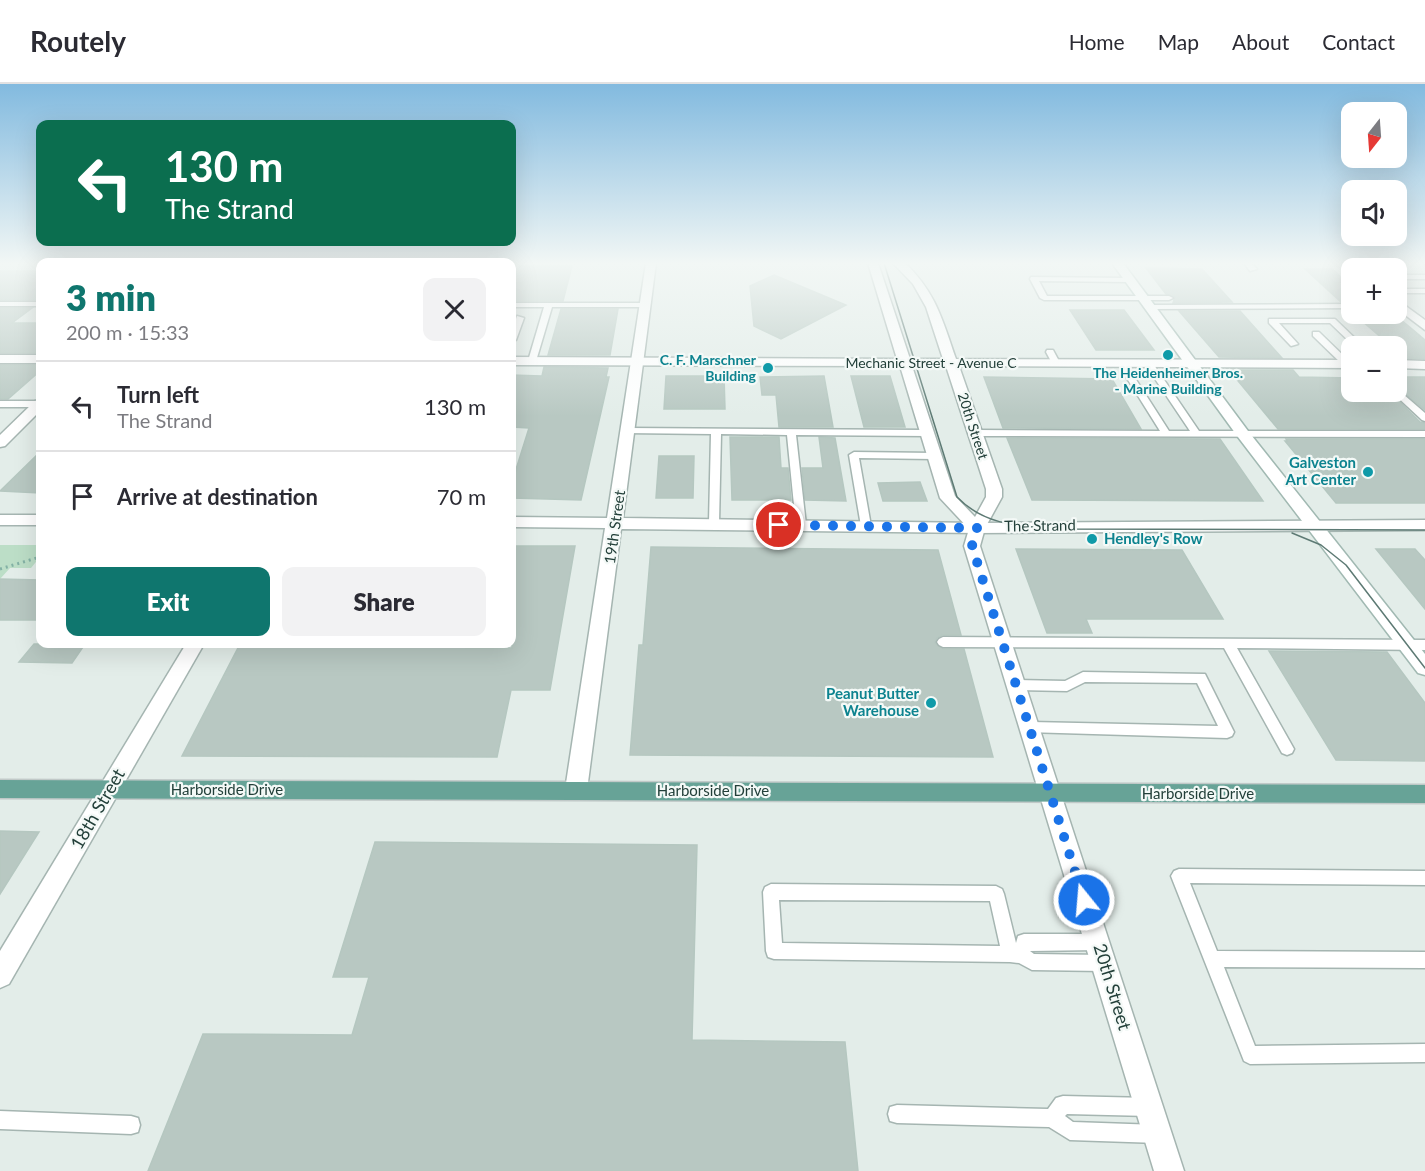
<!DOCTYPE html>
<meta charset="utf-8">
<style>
:root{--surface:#fff;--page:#f2f2f3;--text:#2b2b33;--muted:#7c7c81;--line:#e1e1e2;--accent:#0f766e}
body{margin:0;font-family:Lato,sans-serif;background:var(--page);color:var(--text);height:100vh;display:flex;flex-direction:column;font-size:22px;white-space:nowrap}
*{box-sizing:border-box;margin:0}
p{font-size:20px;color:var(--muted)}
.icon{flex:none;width:33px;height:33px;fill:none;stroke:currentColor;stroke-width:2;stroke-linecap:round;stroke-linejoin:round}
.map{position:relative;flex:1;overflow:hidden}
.details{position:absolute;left:36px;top:174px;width:480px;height:390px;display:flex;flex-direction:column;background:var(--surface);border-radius:12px;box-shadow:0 6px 24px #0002}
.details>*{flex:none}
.hud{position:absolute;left:36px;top:36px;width:480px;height:126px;border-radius:12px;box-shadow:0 6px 24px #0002;background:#0b6e4f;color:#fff;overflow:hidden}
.needle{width:39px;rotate:197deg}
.fabs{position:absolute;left:1341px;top:18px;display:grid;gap:12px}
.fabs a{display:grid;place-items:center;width:66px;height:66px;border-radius:12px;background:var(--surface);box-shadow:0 6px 24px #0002;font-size:30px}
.pin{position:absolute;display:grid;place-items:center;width:51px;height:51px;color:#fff;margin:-26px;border:3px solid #fff;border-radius:50%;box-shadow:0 2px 6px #0007}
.me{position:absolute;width:66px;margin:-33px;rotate:343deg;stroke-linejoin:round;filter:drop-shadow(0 0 4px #0008)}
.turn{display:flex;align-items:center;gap:21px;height:126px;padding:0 30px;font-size:27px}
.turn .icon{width:78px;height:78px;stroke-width:2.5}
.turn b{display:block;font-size:42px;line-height:51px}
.round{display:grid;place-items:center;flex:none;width:63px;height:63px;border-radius:12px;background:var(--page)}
.head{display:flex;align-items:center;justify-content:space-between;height:102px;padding:0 30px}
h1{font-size:36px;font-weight:800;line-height:45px;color:var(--accent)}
.button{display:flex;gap:12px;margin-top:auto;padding:12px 30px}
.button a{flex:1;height:69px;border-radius:12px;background:var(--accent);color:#fff;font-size:24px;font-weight:800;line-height:69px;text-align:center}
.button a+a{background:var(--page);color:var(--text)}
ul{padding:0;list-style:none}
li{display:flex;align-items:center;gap:18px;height:90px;padding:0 30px;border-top:2px solid var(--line)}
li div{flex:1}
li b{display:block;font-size:22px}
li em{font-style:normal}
header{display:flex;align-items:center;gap:36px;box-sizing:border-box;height:84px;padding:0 30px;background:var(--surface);border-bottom:2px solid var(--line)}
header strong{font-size:28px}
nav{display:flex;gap:33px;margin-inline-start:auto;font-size:21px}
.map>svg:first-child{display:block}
.green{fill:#bcdec7}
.building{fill:#b8c8c2;stroke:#b5c7c0;stroke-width:1.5}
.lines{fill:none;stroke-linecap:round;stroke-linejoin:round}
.service-casing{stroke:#a5b5b1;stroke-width:3}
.minor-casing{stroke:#a5b5b1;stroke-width:3}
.tertiary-casing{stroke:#a5b5b1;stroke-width:3}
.secondary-casing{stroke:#a1b9b2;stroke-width:3}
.primary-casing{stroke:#c1c9c8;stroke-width:3}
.path{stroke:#83b1a5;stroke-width:3;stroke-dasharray:2 4;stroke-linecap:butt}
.service{fill:#fff;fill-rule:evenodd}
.minor{fill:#fff;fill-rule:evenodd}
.tertiary{fill:#fff;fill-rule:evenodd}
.secondary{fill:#fff;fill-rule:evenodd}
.primary{fill:#67a397;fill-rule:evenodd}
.tram{stroke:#5d7a74;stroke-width:1.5}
.route{stroke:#1a73e8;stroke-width:10;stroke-dasharray:0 18}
.culture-dot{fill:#0f9aa8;stroke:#f4f9f7;stroke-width:2}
.labels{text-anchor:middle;stroke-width:4.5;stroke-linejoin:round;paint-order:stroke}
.far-culture-label{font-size:14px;font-weight:bold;fill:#0d838f;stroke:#f4f9f7;text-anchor:end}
.far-street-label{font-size:14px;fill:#223f39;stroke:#f4f9f7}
.culture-label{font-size:15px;font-weight:bold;fill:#0d838f;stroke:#f4f9f7;text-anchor:end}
.street-label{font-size:15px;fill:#223f39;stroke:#f4f9f7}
.near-street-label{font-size:18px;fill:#223f39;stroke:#f4f9f7}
</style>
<header>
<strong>Routely</strong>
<nav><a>Home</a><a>Map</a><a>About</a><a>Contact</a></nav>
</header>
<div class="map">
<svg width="1425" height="1087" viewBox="0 0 1425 1087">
<rect width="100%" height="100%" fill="#e3ede9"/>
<!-- green -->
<polygon class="green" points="0,461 40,461 40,473 31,484 10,484 0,495"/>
<!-- building -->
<g class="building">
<polygon points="520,182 572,182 563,217 512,217 512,185 519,185"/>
<polygon points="1146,184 1202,185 1232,218 1173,219 1175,213 1166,210"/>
<polygon points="1305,185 1332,185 1340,192 1339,200 1352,202 1352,218 1341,218"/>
<rect x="0" y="187" width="40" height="29"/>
<polygon points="774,191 846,221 781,255 754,242 750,202"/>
<polygon points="0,224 32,224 12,239 40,239 40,269 0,269"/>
<polygon points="561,225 618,225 610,271 548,271"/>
<polygon points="1070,226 1124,226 1154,266 1096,266"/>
<polygon points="1179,227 1240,227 1282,274 1219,273"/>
<polygon points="1354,230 1394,230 1425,256 1425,275 1404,274 1396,267 1396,262 1391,262"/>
<polygon points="0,281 40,281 40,287 8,315 0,315"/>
<polygon points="544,283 608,284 606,293 609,293 581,416 512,414 512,398 529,344 512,343 512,291 542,292"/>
<polygon points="1229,286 1293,286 1299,293 1352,294 1352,308 1390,308 1420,338 1425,339 1425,345 1278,345"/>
<polygon points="666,292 724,292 725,325 664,325"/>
<polygon points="824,292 833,343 779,343 776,311 762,311 760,293"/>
<polygon points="851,292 890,292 905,343 864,343"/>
<polygon points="984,293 1112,295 1141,345 1003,344"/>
<polygon points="1396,293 1425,293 1425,326 1396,302"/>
<polygon points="730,353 779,353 781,384 788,384 791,416 732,416"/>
<polygon points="819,353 835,354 846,417 805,416 802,384 823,384"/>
<polygon points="1007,354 1220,355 1263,417 1032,416"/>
<polygon points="1286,355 1425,355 1425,419 1336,419 1285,357 1287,357"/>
<polygon points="40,368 40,409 0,407"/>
<polygon points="659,372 694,372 693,414 656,414"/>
<polygon points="920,398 927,417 883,417 878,399"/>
<polygon points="512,462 575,462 550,606 511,606 497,673 182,672 240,560 467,560 466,564 512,564"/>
<polygon points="651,463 938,466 961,551 942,551 937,554 935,559 943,565 964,565 993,673 630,671 639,561 643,561"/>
<polygon points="1016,465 1182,466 1223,535 1086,535 1092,549 1047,549"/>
<polygon points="1376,465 1415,465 1425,476 1425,525"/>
<polygon points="0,495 40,496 40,536 0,536"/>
<polygon points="34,560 85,560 72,579 19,578"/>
<polygon points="1269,567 1387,568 1425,619 1425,677 1336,676"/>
<polygon points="0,747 39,748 0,810"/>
<polygon points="375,758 697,761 692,956 845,958 858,1087 148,1087 203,950 352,951 369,893 333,893"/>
</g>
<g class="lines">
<!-- service casing -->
<g class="service-casing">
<g id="service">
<polygon points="1244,179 1251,179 1257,185 1250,187"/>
<rect x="1396" y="191" width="29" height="4"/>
<polygon points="1031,193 1129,194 1133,196 1129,198 1039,197 1047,212 1169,212 1173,214 1169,216 1044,216 1040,214 1030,195"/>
<rect x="1341" y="194" width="11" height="4"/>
<rect x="1396" y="205" width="29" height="4"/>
<rect x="0" y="218" width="40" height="4"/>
<polygon points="512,219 644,219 648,221 644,223 552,223 536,277 532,280 528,277 544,223 512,223"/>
<polygon points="1352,220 1352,224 1150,225 1146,223 1150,221"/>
<polygon points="517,232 524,234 516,256 512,258 512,246"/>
<polygon points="1269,235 1335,235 1361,260 1354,262 1330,239 1279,239 1298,260 1291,262 1269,239"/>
<polygon points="1313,248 1319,248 1350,278 1350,282 1344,282 1313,252"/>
<polygon points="1047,266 1053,266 1060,279 1059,281 1053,281 1046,268"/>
<polygon points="1122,277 1126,280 1169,347 1190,347 1145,280 1146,278 1152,278 1199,347 1425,347 1425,353 976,352 971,349 976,346 1160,347 1118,280"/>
<polygon points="1396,304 1425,329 1425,337 1422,336 1393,309 1392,308 1396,308"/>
<rect x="0" y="317" width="40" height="6"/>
<polygon points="628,344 927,346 932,349 927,352 796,351 806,441 801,444 796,441 787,351 721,350 719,439 714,442 709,439 711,350 625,349 625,345"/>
<polygon points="854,368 934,369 939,372 934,375 859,374 871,442 866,445 861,442 849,371"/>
<polygon points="943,553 1425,556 1425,566 1237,564 1294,665 1292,669 1287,671 1282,669 1224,564 943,563 939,561 937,558 939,555"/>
<polygon points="1083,588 1205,590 1234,648 1232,652 1227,654 1026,648 1024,644 1026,640 1031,638 1218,642 1197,599 1085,598 1067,607 1017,606 1012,605 1011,601 1012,597 1017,596 1065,597"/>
<polygon points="1179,785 1425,787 1425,801 1190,799 1217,867 1425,868 1425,884 1224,883 1255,962 1425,960 1425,978 1250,980 1244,977 1171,792 1174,787"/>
<path d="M771,800L996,802L1002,805L1004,810L1016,859L1018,852L1024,850H1098L1104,852L1106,858L1104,864L1098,866L1030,867L1034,870L1104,871L1110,873L1112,879L1110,885L1104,887L1032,886L1019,879L1010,878L774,875L768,873L766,867L763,808L765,803ZM779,816L990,817L1000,862L782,859Z"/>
<polygon points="1063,1012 1149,1014 1156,1016 1158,1023 1156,1030 1149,1032 1067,1030 1065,1032 1073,1038 1158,1041 1165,1043 1167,1050 1165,1057 1158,1059 1070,1056 1049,1043 897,1039 890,1037 888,1030 890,1023 897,1021 1048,1025 1056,1014"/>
<polygon points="0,1027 131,1032 138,1034 140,1041 138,1048 131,1050 0,1045"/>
</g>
</g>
<!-- minor casing -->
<g class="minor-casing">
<g id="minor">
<path d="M868,179H878L910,275H943L926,223L913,200L893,179H905C936,209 942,235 956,275L1352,276V284L959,282L1002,405V413L985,444L980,462L1184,1087H1154L964,462L969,445L940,414L900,282L512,281V273L897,275ZM912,282H946L986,405V413L975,433L955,412Z"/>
<polygon points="1344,179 1356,179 1360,184 1351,186"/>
<polygon points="1396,215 1425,236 1425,246 1396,224"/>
<rect x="0" y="271" width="40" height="8"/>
<polygon points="1396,276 1425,277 1425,285 1396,284"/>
<polygon points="40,316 40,327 5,362 0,363 0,351 35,317"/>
<polygon points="186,560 204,560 9,900 0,904 0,867"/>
</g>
</g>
<!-- tertiary casing -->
<g class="tertiary-casing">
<g id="tertiary">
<polygon points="646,179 656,179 623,434 977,439 1425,436 1425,446 977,449 621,445 587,706 584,713 576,715 568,713 565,706 605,444 512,443 512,433 607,434"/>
<rect x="0" y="431" width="40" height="10"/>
</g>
</g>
<!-- secondary casing -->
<g class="secondary-casing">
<polygon id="secondary" points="1112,179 1123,179 1248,347 1425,570 1425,591 1418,589 1238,353"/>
</g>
<!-- primary casing -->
<g class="primary-casing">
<polygon id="primary" points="0,696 1425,701 1425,719 0,714"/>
</g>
<!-- path -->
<polyline class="path" points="0,485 40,473"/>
<!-- service -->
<use href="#service" class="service"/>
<!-- minor -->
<use href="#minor" class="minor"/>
<!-- tertiary -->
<use href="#tertiary" class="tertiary"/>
<!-- secondary -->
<use href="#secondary" class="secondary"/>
<!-- primary -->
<use href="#primary" class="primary"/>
<!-- tram -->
<g class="tram">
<path d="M884,179L957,413C985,442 1020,442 1058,445L1425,446"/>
<polyline points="1292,449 1321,461 1346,481 1425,584"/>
</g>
</g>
<!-- sky -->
<linearGradient id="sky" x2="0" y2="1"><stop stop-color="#82badf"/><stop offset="0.54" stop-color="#f2f7f5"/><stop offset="1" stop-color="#f2f7f5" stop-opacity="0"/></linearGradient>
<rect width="1425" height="332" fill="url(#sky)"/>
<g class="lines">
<!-- route -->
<polyline class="route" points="779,441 977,444 972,462 1084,816"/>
</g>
<!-- markers -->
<g class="culture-dot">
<circle cx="1168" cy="271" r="6"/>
<circle cx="768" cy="284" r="6"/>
<circle cx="1368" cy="388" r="6"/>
<circle cx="1092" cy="455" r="6"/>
<circle cx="931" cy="619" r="6"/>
</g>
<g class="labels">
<!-- far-culture labels -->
<g class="far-culture-label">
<text x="756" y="281">C. F. Marschner<tspan x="756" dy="16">Building</tspan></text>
<text x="1168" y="294" text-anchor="middle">The Heidenheimer Bros.<tspan x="1168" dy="16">- Marine Building</tspan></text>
</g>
<!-- far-street labels -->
<g class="far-street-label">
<text x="931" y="284">Mechanic Street - Avenue C</text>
<text transform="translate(973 342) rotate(72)" y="5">20th Street</text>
</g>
<!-- culture labels -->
<g class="culture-label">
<text x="1356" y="384">Galveston<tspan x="1356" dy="17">Art Center</tspan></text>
<text x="1104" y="460" text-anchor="start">Hendley's Row</text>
<text x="919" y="615">Peanut Butter<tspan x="919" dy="17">Warehouse</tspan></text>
</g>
<!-- street labels -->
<g class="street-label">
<text transform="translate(1040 442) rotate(-1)" y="5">The Strand</text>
<text transform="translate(615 443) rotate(-82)" y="5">19th Street</text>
<text x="227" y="711">Harborside Drive</text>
<text x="713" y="712">Harborside Drive</text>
<text x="1198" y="715">Harborside Drive</text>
</g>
<!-- near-street labels -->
<g class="near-street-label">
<text transform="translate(98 725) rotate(-60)" y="6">18th Street</text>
<text transform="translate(1112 903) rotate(73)" y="6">20th Street</text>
</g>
</g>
</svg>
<div class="fabs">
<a><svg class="needle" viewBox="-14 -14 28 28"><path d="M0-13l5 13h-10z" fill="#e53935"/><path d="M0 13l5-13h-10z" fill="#7c7c81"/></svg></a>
<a><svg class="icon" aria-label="sound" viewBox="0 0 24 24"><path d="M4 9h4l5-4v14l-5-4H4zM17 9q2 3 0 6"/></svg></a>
<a>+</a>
<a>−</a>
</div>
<div class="pin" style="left:779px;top:441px;background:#d93025"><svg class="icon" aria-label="arrive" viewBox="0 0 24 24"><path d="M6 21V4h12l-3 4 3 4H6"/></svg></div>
<svg class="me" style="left:1084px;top:816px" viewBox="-20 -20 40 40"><circle r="17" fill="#1a73e8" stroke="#fff" stroke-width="3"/><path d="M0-11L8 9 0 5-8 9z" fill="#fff"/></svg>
<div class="hud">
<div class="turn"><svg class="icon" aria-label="left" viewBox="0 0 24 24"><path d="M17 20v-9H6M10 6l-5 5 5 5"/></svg><div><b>130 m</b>The Strand</div></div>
</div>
<section class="details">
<div class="head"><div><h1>3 min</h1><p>200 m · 15:33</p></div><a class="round"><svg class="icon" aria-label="close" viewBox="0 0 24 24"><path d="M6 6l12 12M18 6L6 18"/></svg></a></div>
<ul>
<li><svg class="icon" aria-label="left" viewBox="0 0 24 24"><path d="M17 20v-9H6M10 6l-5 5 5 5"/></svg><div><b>Turn left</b><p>The Strand</p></div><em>130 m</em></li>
<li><svg class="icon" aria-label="arrive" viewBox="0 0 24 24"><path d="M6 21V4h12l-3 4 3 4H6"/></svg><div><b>Arrive at destination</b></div><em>70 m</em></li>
</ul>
<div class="button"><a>Exit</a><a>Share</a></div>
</section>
</div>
